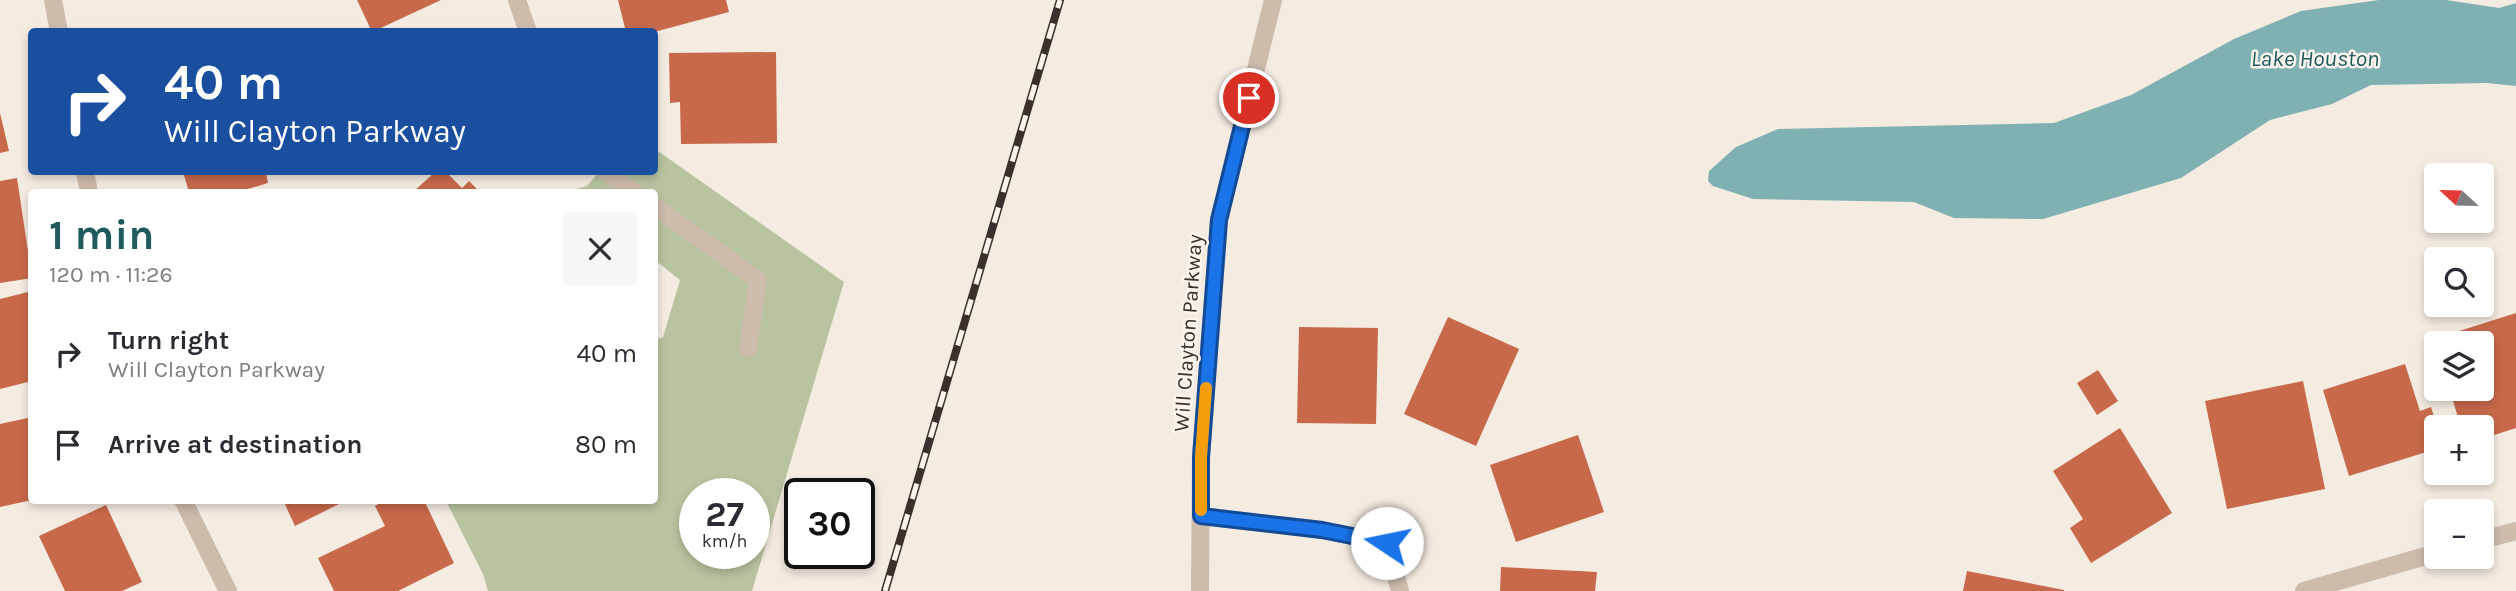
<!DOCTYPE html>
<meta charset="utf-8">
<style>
:root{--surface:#fff;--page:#f7f7f7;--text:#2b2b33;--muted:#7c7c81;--accent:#1f5a5e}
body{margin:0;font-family:Karla,sans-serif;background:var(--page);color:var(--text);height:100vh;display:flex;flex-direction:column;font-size:26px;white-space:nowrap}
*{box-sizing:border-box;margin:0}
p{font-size:23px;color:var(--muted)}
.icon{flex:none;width:38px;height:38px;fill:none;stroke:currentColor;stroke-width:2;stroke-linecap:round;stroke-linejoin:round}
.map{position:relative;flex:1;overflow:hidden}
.drawer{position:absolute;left:28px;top:189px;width:630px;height:315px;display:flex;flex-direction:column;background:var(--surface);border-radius:7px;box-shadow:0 4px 10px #0003}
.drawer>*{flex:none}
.hud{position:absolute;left:28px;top:28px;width:630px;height:147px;border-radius:7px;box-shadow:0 4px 10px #0003;background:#1a4fa0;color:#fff;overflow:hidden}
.needle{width:46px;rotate:292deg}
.buttons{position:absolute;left:2424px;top:163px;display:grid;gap:14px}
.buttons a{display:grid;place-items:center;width:70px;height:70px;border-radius:7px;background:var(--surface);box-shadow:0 4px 10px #0003;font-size:35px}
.speed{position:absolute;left:679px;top:478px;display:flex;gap:14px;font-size:35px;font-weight:700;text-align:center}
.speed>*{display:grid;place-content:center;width:91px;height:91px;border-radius:50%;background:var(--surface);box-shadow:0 4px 10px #0003;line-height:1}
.speed small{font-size:18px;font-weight:400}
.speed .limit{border:4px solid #111;border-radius:10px;background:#fff;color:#111}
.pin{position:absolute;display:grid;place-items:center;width:60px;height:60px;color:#fff;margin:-30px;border:4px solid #fff;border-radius:50%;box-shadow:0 2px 7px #0007}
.me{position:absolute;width:77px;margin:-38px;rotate:281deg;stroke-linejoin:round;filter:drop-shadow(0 0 5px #0008)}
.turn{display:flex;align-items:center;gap:24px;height:147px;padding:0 21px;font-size:32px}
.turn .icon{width:91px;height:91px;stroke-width:2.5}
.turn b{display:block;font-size:49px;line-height:60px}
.round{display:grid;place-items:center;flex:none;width:74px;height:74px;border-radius:7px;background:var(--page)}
.headline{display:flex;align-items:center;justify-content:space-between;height:119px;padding:0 21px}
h1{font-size:42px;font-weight:700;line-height:52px;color:var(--accent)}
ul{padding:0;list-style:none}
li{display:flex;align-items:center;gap:21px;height:91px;padding:0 21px}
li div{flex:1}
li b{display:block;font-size:26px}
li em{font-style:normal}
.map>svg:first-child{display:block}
.green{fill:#b8c4a0;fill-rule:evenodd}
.water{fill:#7fb0b2}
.building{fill:#c8694b}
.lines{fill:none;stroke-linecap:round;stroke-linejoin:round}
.minor{stroke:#cdbbac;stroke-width:18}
.rail-casing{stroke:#3b302b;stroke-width:8}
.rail{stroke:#fbf5ee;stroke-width:5;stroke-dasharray:16;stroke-linecap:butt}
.route-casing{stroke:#114b97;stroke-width:18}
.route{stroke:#1a73e8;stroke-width:12}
.slow{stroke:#f59e0b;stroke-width:12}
.labels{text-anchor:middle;stroke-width:5;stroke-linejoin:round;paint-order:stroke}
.street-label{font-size:21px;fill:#3b302b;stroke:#fbf5ee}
.water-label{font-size:23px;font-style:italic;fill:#1f5a5e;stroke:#fbf5ee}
</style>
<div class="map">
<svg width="2516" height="591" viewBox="0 0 2516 591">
<rect width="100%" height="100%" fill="#f4ebe1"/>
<!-- green -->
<path class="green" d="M655,149L844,282L752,591H488L483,574L446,501L654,500L655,340L663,337L680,280L655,260L654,192H565L587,186L599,172H654ZM695,494H754V553H695Z"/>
<!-- water -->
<polygon class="water" points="2379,0 2446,0 2499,8 2516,3 2516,86 2487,83 2371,85 2332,104 2270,120 2181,178 2043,219 1954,218 1914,202 1753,199 1713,186 1708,181 1709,171 1736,147 1778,129 2054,123 2131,95 2234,39 2301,11"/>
<!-- building -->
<g class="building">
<polygon points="357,0 441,0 372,32"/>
<polygon points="618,0 726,0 729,12 654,32 626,32"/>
<polygon points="776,52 777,143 681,144 680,102 670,103 669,53"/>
<polygon points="0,113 9,151 0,153"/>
<polygon points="183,172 266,172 268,183 238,192 189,192"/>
<polygon points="435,172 446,172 462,188 469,181 480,192 413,192"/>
<polygon points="17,178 32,278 0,283 0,181"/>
<polygon points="32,291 32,381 0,389 0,299"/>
<polygon points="2516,313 2516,428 2482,439 2482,427 2461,427 2449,388 2482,388 2482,343 2435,343 2434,339"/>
<polygon points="1448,317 1519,349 1476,446 1404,414"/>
<polygon points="1299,327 1378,328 1376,424 1297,423"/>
<polygon points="2405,364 2420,411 2431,407 2437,427 2436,449 2349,476 2323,390"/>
<polygon points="2098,370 2118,401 2097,415 2077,383"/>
<polygon points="2303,381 2325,489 2227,509 2205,401"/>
<polygon points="32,417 32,500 0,507 0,424"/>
<polygon points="2120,428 2172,513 2091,563 2070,528 2083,519 2053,471"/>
<polygon points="1578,435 1604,512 1516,542 1490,465"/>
<polygon points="283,500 347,500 295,526"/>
<polygon points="385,500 424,500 454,563 398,591 334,591 318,558 385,526 375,506"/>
<polygon points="106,505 142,582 122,591 65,591 39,536"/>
<polygon points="1501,567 1597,572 1595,591 1500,591"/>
<polygon points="1967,571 2064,590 2064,591 1963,591"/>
</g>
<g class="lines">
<!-- minor -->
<g class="minor">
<polyline points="53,0 59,32"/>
<polyline points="517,0 528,32"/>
<polyline points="85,172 89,192"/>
<polyline points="606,172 635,192"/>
<polyline points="654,206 758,280 748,348"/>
<polyline points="183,500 228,591"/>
<polyline points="1201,516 1322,530 1387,543 1400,591"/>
<polyline points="2482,540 2516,531"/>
<polyline points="1200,591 1201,457 1219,220 1273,0"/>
<polyline points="2304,591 2436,553"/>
</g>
<!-- rail casing -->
<g class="rail-casing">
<polyline id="rail" points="885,591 1060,0"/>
</g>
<!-- rail -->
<use href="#rail" class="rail"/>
</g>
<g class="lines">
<!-- route casing -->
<g class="route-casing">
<polyline id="route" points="1249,98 1219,220 1201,457 1201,516 1322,530 1387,543"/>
</g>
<!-- route -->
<use href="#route" class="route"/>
<!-- slow -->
<polyline class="slow" points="1201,510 1201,457 1206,388"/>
</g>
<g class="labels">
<!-- street labels -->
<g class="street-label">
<text transform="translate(1188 333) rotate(-86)" y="7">Will Clayton Parkway</text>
</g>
<!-- water labels -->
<g class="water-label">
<text x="2315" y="66">Lake Houston</text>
</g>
</g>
</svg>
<div class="buttons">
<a><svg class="needle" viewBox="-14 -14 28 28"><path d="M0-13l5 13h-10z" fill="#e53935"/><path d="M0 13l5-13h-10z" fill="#7c7c81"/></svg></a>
<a><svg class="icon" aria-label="search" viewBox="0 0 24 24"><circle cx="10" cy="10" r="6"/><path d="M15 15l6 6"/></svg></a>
<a><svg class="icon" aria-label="layers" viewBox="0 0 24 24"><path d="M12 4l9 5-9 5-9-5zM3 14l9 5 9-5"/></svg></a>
<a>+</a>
<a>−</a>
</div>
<div class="speed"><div>27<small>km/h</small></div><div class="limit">30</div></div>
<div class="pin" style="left:1249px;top:98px;background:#d93025"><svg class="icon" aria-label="arrive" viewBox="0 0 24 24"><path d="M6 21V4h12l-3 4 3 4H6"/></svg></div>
<svg class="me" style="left:1387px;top:543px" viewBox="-20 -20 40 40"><circle r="19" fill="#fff"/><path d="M0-13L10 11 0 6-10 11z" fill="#1a73e8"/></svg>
<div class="hud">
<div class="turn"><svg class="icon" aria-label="right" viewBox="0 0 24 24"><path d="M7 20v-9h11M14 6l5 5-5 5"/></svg><div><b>40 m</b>Will Clayton Parkway</div></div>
</div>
<section class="drawer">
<div class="headline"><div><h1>1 min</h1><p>120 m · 11:26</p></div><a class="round"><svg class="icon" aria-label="close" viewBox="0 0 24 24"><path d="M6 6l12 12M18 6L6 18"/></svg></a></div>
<ul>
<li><svg class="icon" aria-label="right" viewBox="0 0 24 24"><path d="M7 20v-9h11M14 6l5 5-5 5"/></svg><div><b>Turn right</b><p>Will Clayton Parkway</p></div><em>40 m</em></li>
<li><svg class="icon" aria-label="arrive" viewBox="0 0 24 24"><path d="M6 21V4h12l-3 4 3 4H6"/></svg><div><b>Arrive at destination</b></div><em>80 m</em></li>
</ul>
</section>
</div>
